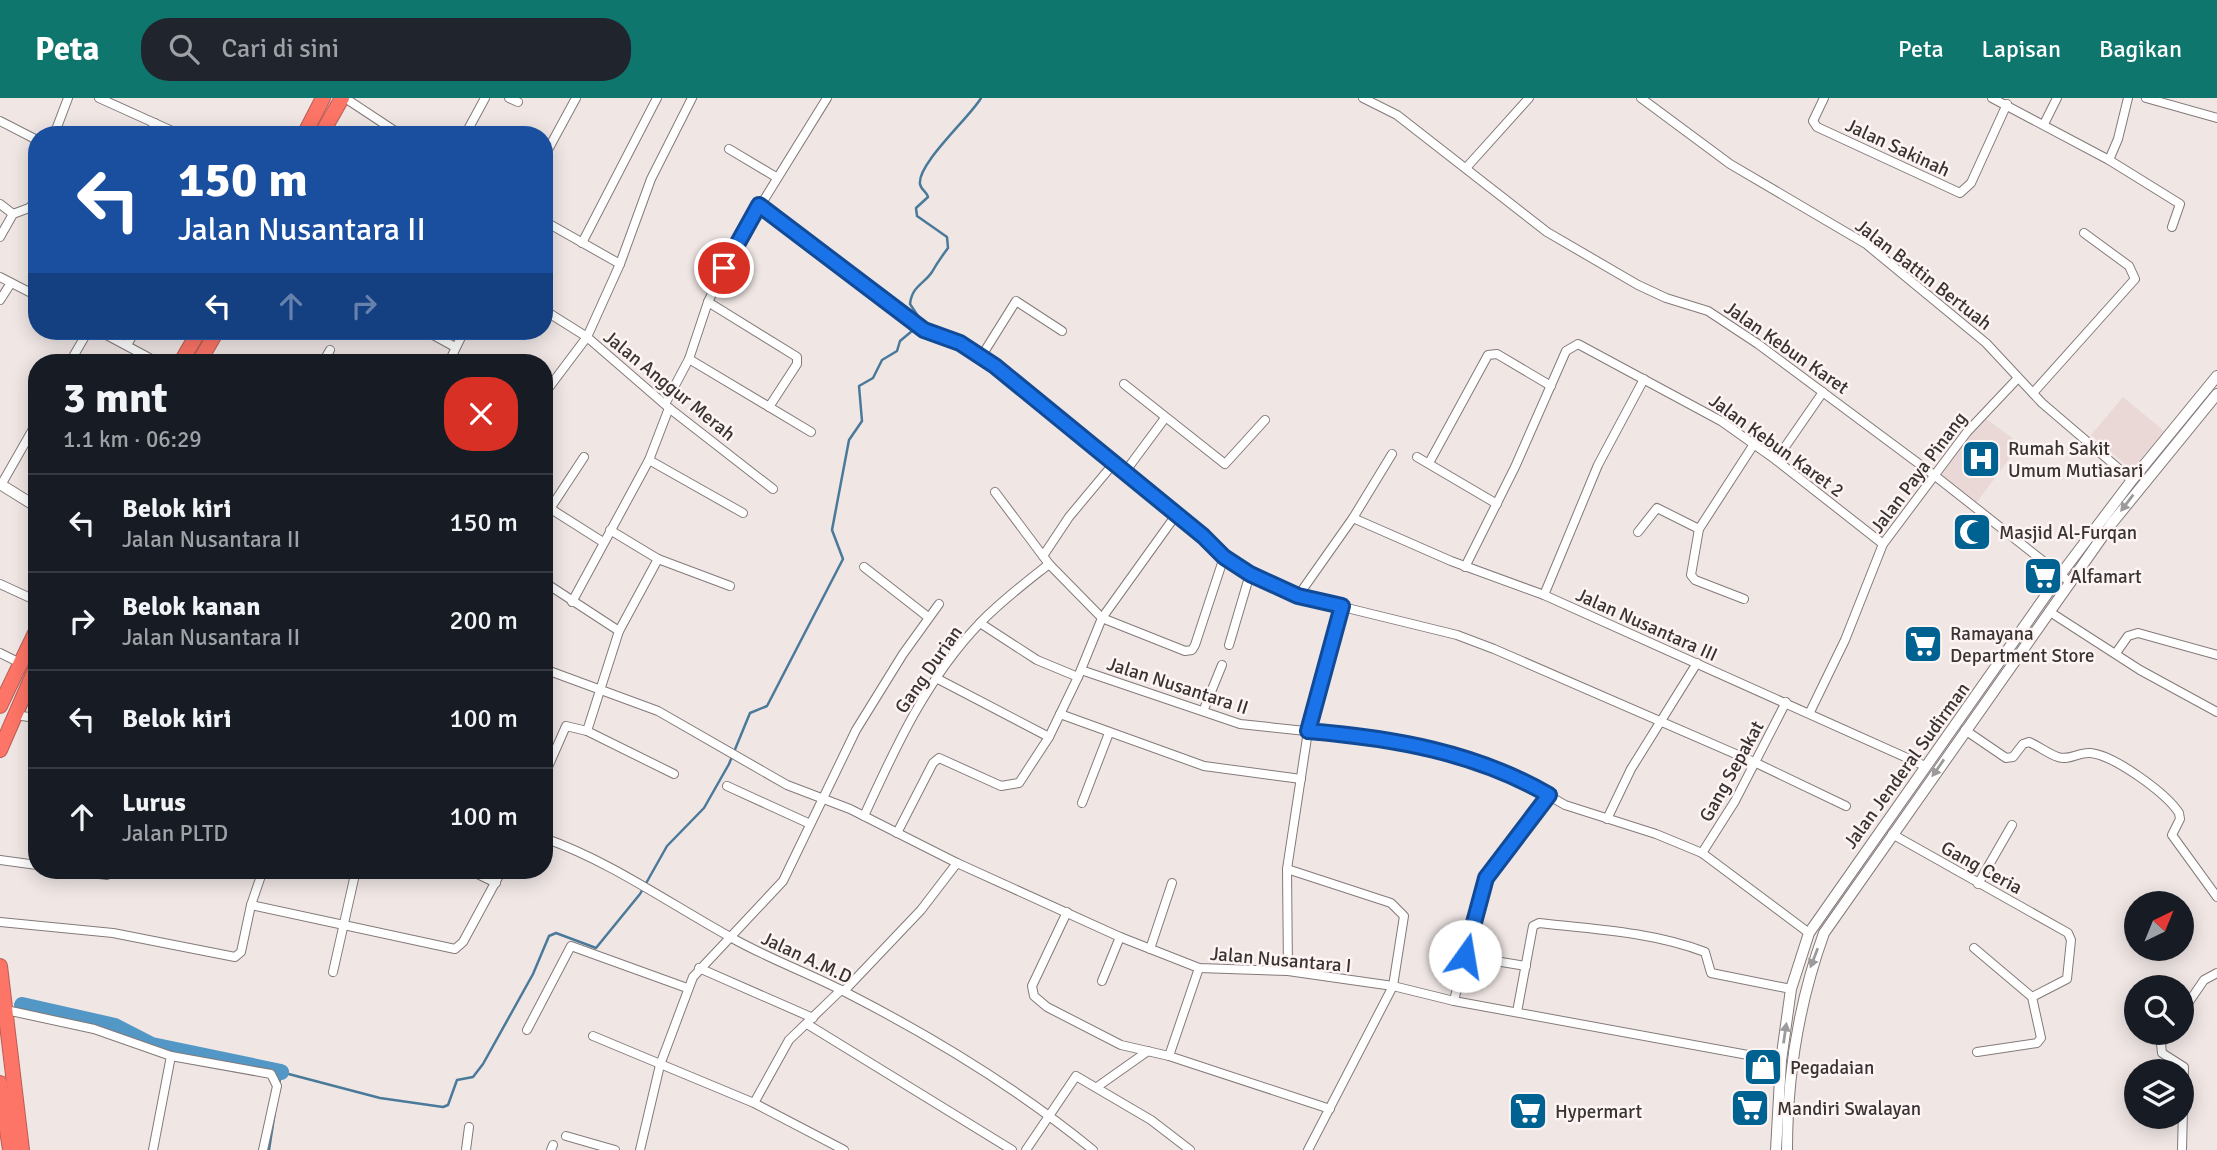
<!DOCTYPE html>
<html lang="id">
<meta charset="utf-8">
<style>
:root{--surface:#171b24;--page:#20242c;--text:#f1f3f6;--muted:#9ea1a6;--line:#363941;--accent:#0f766e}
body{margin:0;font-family:Signika,sans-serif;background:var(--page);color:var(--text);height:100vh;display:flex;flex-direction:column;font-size:26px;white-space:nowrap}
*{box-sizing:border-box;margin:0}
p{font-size:23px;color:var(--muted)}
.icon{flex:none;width:38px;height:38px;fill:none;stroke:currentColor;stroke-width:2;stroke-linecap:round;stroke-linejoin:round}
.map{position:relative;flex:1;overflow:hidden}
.panel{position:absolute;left:28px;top:256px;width:525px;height:525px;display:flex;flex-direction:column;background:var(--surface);border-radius:28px;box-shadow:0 4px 18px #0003}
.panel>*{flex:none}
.top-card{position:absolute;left:28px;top:28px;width:525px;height:214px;border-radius:28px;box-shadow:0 4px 18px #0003;background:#1a4fa0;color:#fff;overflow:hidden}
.needle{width:46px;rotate:43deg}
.fabs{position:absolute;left:2124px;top:793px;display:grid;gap:14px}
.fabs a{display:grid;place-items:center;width:70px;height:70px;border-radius:50%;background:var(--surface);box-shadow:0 4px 18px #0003;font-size:35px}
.pin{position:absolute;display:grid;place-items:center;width:60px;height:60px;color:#fff;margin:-30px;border:4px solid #fff;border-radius:50%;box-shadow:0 2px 7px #0007}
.me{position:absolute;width:77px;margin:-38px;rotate:13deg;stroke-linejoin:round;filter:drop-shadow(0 0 5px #0008)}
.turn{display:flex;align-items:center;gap:24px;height:147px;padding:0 35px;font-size:32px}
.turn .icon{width:91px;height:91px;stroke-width:2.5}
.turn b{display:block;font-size:49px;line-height:60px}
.lanes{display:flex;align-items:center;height:66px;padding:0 35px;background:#0003;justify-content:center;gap:35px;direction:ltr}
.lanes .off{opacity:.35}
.round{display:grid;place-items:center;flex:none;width:74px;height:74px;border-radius:28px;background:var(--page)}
.overview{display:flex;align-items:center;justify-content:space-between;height:119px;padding:0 35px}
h1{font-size:42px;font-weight:700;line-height:52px}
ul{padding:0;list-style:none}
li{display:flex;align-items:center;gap:21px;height:98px;padding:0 35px;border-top:2px solid var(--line)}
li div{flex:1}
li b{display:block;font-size:26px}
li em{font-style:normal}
header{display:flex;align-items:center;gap:42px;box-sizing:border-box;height:98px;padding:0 35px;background:var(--accent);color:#fff}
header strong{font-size:33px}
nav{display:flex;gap:38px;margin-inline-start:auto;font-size:24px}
.search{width:490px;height:63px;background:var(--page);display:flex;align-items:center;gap:18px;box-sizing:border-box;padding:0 24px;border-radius:28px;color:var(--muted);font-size:26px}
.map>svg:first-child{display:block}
.built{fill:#e9d8d5}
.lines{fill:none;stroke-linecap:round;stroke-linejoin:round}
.stream{stroke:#4a799a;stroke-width:2.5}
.river{stroke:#5297c5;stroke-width:16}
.street-casing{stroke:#837a79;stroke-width:10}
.secondary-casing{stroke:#837a79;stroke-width:12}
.highway-casing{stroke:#b85e55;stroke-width:16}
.street{stroke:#fff;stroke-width:8}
.secondary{stroke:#fff;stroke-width:10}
.highway{stroke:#fd7567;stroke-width:14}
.oneway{fill:#9c9a9a}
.route-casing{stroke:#114b97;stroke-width:18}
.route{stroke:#1a73e8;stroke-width:12}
.labels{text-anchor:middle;stroke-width:5;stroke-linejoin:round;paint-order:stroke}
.street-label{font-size:19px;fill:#383434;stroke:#fef4f3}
.poi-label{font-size:19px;fill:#383434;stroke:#fef4f3;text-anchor:start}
</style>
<header>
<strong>Peta</strong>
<div class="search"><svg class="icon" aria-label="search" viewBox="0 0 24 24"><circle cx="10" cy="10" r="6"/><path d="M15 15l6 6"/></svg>Cari di sini</div>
<nav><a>Peta</a><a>Lapisan</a><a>Bagikan</a></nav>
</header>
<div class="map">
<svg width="2217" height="1052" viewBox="0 0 2217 1052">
<rect width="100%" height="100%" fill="#f0e7e5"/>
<!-- built -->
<g class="built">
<polygon points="2123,299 2164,333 2132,372 2091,337"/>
<polygon points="1984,319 2020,346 1977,404 1942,377"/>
</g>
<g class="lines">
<!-- stream -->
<path class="stream" d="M269,1052L281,974L380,1000L443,1009L448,1007L457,982L473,979L483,966L533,876L549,838L556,835L596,850L640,796L667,748L704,710L729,666L750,615L767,608L843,461L832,432L849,342L862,323L859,288L873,280L882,262L897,253L900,243L912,233L918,218L910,206C912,188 924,186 932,174C937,165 942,158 948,150L947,139L917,118L916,110L928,99C927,94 921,92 920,86C917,66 970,19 981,0"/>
<!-- river -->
<polyline class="river" points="22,907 115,928 152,947 281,974"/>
<!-- street casing -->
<g class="street-casing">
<g id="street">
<polyline points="99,0 181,37"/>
<polyline points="345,0 401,37"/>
<polyline points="509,0 518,4"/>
<polyline points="1363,0 1397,17 1547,134 1638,187 1666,200 1708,213 1758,246 1934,377 2071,485"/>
<polyline points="1641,0 1730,66 1866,146 1986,245 2042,305 2132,382"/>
<polyline points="1824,0 1813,23 1817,29 1960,95 1971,85 2007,6"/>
<polyline points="1992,0 2109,62 2180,106 2172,129"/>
<polyline points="2146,0 2217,20"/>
<polyline points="0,23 37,42"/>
<polyline points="2044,26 2057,0"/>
<polyline points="54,37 68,0"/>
<polyline points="149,37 155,25"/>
<polyline points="465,37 485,0"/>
<polyline points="729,51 776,79"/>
<polyline points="544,59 576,0"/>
<polyline points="2109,62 2118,41 2128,0"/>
<polyline points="1466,70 1529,0"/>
<polyline points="0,106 13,116"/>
<polyline points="759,107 924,232 960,245 995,268 1203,437 1236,467 1298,498 1457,537 1494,551 1754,664 1846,708"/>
<polyline points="544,123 620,166"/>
<polyline points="0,139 13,116 29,110 37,102"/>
<polyline points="582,145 657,0"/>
<polyline points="0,179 37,198"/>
<polyline points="0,202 11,185"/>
<polyline points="708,204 797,259 797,266 769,309"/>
<polyline points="544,212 587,239 669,310 773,391"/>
<polyline points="99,233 157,264"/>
<polyline points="426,233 455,249"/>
<polyline points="127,247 135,233"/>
<polyline points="981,259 1016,203 1062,233"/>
<polyline points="689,261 811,334"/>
<polyline points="70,264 88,233"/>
<polyline points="323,264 330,252"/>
<polyline points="449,264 464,233"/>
<polyline points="1124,286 1225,366 1265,322"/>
<polyline points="2033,295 2135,181 2129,168 2084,135"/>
<polyline points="544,296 587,239 620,166 651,81 692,0"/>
<polyline points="665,306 689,261 708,204 733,152 827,0"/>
<polyline points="1417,359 1497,406"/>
<polyline points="649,362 743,415"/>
<polyline points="1776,362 1823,294"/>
<polyline points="1429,365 1488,257 1497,256 1551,288"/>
<polyline points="1125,374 1165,320"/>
<polyline points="1,387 37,324"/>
<polyline points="995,394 1049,466 1102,520 1185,553 1192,552 1195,547 1224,459"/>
<polyline points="551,411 603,444"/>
<polyline points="544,420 584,359"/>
<polyline points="1353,420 1451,463 1544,497 1925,668"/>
<polyline points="1638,434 1657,410 1699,431"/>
<polyline points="1043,458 1069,419 1114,365"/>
<polyline points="658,461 730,488"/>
<polyline points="864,469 928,519"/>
<polyline points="1465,469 1515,369 1566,253 1578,246 1721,323 1776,362 1883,446"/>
<polyline points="544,484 619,533"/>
<polyline points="0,486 37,503"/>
<polyline points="1544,497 1598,367 1644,281"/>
<polyline points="1298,498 1353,420 1392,356"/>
<polyline points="1744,501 1695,482 1691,477 1699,431 1754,346"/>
<polyline points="572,504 649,362 669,310"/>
<polyline points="2050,514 2140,572 2217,614"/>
<polyline points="980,525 1037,562 1078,579 1102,520 1176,417"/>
<polyline points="1229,547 1250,476"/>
<polyline points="0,555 20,565"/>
<polyline points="2116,555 2128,538 2138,535 2217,557"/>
<polyline points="544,571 658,613 787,687 850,711 957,765 1120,839 1199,870 1288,873 1393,888 1454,903 1781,963"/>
<polyline points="1081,572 1240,626 1410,644 1512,676 1565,707 1656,736 1702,755 1809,835"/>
<polyline points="936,580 1049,639"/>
<polyline points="1204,611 1222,567"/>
<polyline points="1810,614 1845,542 1883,446 1967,334 2018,280"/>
<polyline points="1060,616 1204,668 1301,681"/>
<polyline points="14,617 37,620"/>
<path d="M1965,632L2006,660L2013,659L2023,646L2029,644C2039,648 2048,656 2058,659C2069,663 2079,654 2090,655C2114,657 2166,695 2179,715L2180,721L2172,737L2217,799"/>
<polyline points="587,633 674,676"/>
<polyline points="544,678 566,628 587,633 619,533 658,461 610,432"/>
<polyline points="727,688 808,725"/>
<polyline points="1082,705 1109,635"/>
<path d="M864,718C895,650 927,580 980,525C1001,503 1025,485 1049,466"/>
<polyline points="1607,721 1631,671 1697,565"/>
<polyline points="897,735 933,665 939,660 1001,688 1019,685 1049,639 1078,579"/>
<polyline points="1892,736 2068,835 2071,842 2067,881 2032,899"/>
<path d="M544,740C610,763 670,806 732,840C769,861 809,875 847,895C935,940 1017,990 1093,1052"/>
<polyline points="1702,755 1735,703 1786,604"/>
<polyline points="0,762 37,767"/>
<polyline points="1287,771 1391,805 1404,818 1393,888 1308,1052"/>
<polyline points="66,772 107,777 115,772"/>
<polyline points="469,772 496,785"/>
<polyline points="1978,786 2012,727"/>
<polyline points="251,807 455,851 463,844 502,772"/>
<polyline points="1067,814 1032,888 1034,898 1047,909 1121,947 1169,958"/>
<polyline points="0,824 113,835 235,859 241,854 251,807 263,772"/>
<polyline points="1974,850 2032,899 2041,940 2037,945 1977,954"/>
<polyline points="1150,851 1172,785"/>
<polyline points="1465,858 1526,868"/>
<polyline points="699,870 813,920"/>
<polyline points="1199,870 1169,958 1330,1011"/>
<polyline points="1288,873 1287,771 1308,633 1342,508"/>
<polyline points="333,874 356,772"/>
<polyline points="1102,883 1120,839"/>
<polyline points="844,893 921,812 957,765"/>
<polyline points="1454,903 1479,796 1486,780 1549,697"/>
<polyline points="6,912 94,931 171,958 271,976 277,988 263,1052"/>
<path d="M1517,914L1533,828L1539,825C1594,831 1652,834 1705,854L1711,875L1791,891"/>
<polyline points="2182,914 2204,882 2217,875"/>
<polyline points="807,926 1012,1052"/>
<polyline points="527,932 571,848 687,890"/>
<polyline points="2169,934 2161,946 2162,955 2184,969 2182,1052"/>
<polyline points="593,938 754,1005 844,1052"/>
<polyline points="1097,989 1148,953"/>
<polyline points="754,1005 789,942 841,892"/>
<polyline points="566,1038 615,1052"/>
<polyline points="153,1052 171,958"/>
<polyline points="466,1052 469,1029"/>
<polyline points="551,1052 553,1047"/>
<polyline points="640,1052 660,967 693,879 783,783 856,632 903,556 939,506"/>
<polyline points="1026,1052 1076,978 1151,1022 1190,1052"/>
</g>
</g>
<!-- secondary casing -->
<g class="secondary-casing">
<g id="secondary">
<polyline points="0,386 37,409"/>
<polyline points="1776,1052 1781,963 1791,891 1809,835 2061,476 2132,382 2217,278"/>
<path d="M1787,1052C1787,979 1799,904 1824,835L2112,425L2217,296"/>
</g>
</g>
<!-- highway casing -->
<g class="highway-casing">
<g id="highway">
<polyline points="304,37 323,0"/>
<polyline points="321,37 342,0"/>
<polyline points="181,264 199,233"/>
<polyline points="199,264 217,233"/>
<polyline points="0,608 37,531"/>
<polyline points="0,652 37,567"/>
<polyline points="0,868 22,1052"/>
<polyline points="0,985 10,1052"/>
</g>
</g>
<!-- street -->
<use href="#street" class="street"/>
<!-- secondary -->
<use href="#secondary" class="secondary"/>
<!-- highway -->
<use href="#highway" class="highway"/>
</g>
<!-- one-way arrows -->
<defs><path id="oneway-solid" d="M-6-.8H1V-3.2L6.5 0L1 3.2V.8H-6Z" transform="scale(1.75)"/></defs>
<g class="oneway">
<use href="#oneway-solid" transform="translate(2127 405) rotate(127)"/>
<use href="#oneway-solid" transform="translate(1938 670) rotate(125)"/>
<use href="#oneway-solid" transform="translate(1814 860) rotate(111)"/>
<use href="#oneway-solid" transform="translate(1785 935) rotate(-82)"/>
</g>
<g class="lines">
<!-- route casing -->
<g class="route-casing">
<path id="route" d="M724,170L759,107L924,232L960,245L995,268L1203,438L1224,459L1250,476L1298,498L1342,508L1308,633C1392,640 1475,654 1549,697L1486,780L1465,858"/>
</g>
<!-- route -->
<use href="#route" class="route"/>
</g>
<!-- icons -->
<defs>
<g id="hospital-square" transform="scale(2.0125)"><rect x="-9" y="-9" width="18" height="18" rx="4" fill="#006291" stroke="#fef4f3"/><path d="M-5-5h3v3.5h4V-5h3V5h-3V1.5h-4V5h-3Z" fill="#fff"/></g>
<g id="mosque-square" transform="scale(2.0125)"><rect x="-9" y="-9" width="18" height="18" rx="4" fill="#006291" stroke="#fef4f3"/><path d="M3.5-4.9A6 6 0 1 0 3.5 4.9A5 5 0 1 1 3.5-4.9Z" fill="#fff"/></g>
<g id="supermarket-square" transform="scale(2.0125)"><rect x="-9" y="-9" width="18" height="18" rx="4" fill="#006291" stroke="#fef4f3"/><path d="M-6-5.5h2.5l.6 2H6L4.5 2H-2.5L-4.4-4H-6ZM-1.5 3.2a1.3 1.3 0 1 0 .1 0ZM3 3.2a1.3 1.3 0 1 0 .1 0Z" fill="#fff"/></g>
<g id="shop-square" transform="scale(2.0125)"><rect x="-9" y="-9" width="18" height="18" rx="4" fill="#006291" stroke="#fef4f3"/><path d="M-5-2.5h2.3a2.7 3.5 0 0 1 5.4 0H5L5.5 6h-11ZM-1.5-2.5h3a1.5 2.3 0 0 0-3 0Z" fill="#fff"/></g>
</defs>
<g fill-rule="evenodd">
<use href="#hospital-square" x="1981" y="361"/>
<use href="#mosque-square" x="1972" y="434"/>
<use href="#supermarket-square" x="2043" y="478"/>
<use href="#supermarket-square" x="1923" y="546"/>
<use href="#shop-square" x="1763" y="969"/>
<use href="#supermarket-square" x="1750" y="1010"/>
<use href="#supermarket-square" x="1528" y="1013"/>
</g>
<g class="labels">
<!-- street labels -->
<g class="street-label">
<text transform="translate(1898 49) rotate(25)" y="7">Jalan Sakinah</text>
<text transform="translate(1924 176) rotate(38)" y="7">Jalan Battin Bertuah</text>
<text transform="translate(1787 249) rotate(35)" y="7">Jalan Kebun Karet</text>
<text transform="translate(670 287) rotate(39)" y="7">Jalan Anggur Merah</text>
<text transform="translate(1777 347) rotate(36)" y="7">Jalan Kebun Karet 2</text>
<text transform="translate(1918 374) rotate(-53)" y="7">Jalan Paya Pinang</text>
<text transform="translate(1647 526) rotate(24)" y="7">Jalan Nusantara III</text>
<text transform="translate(928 571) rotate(-55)" y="7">Gang Durian</text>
<text transform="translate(1178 587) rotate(18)" y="7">Jalan Nusantara II</text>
<text transform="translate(1906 667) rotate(-54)" y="7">Jalan Jenderal Sudirman</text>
<text transform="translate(1731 673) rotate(-61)" y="7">Gang Sepakat</text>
<text transform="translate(1982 769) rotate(29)" y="7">Gang Ceria</text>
<text transform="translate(807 859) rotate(25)" y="7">Jalan A.M.D</text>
<text transform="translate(1281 861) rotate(5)" y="7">Jalan Nusantara I</text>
</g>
<!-- poi labels -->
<g class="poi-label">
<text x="2008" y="357">Rumah Sakit<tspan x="2008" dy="22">Umum Mutiasari</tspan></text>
<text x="1999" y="441">Masjid Al-Furqan</text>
<text x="2070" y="485">Alfamart</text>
<text x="1950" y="542">Ramayana<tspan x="1950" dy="22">Department Store</tspan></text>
<text x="1790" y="976">Pegadaian</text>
<text x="1777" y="1017">Mandiri Swalayan</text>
<text x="1555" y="1020">Hypermart</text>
</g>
</g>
</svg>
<div class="fabs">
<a><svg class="needle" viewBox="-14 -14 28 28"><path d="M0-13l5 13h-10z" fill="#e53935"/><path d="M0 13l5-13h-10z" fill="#9ea1a6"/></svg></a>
<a><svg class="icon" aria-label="search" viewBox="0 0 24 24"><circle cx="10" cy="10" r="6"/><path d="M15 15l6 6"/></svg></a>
<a><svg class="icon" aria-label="layers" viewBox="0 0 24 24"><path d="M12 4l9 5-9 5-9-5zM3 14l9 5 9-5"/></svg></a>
</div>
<div class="pin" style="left:724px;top:170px;background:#d93025"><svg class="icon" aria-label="arrive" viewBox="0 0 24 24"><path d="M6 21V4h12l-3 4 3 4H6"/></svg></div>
<svg class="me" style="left:1465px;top:858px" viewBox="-20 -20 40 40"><circle r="19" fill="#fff"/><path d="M0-13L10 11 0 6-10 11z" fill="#1a73e8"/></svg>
<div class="top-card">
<div class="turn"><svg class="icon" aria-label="left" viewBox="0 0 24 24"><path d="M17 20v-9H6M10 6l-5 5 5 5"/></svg><div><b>150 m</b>Jalan Nusantara II</div></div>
<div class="lanes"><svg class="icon" aria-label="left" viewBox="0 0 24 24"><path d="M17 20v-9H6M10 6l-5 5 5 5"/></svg><svg class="icon off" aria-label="ahead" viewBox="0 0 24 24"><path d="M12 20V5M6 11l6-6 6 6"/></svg><svg class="icon off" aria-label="right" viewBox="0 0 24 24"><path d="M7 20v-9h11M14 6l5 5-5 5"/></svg></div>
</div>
<section class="panel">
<div class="overview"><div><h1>3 mnt</h1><p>1.1 km · 06:29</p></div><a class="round" style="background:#d93025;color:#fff"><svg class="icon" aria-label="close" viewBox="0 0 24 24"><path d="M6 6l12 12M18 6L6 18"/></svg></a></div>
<ul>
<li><svg class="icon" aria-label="left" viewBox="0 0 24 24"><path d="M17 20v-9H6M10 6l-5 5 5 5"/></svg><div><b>Belok kiri</b><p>Jalan Nusantara II</p></div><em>150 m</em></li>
<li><svg class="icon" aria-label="right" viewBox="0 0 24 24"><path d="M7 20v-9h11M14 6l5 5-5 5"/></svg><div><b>Belok kanan</b><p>Jalan Nusantara II</p></div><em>200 m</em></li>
<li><svg class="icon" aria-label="left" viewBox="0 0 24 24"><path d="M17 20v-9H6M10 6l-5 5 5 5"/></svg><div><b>Belok kiri</b></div><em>100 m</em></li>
<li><svg class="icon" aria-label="ahead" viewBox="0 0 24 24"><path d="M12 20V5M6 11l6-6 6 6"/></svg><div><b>Lurus</b><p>Jalan PLTD</p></div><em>100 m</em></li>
</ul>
</section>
</div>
